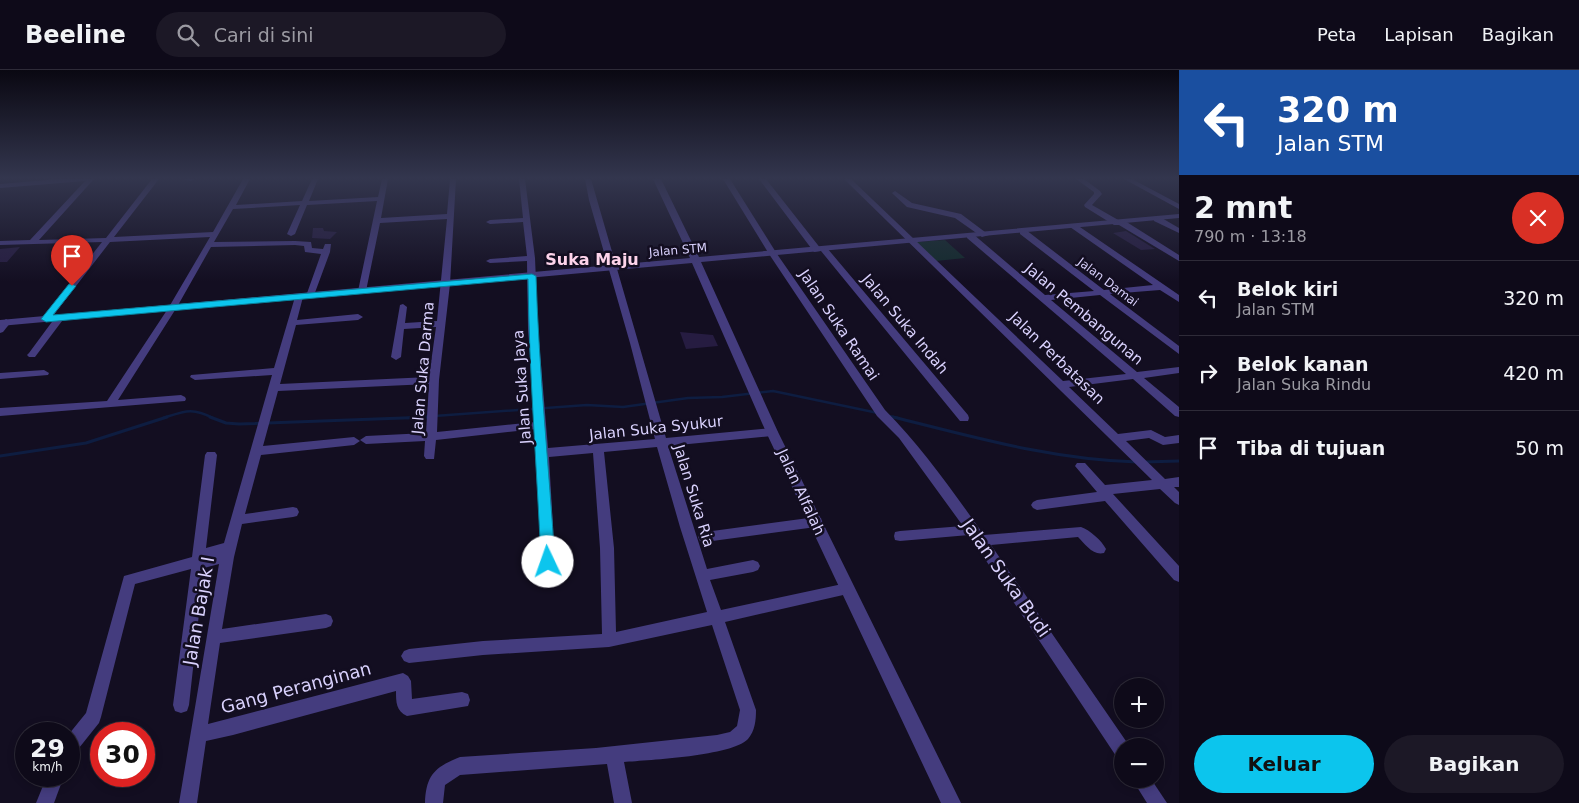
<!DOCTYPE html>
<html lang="id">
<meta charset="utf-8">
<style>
:root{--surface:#0e0a19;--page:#1c1826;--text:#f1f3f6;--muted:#9b9aa2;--line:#2e2b38;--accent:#0cc5ed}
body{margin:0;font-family:"DejaVu Sans",sans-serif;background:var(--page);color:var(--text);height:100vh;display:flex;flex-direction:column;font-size:19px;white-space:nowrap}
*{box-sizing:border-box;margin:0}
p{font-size:16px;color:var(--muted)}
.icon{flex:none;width:28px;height:28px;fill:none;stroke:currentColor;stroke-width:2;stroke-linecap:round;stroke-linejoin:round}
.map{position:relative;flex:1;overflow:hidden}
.sheet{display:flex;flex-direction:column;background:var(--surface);width:400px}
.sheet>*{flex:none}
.top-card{background:#1a4fa0;color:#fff;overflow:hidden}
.tools{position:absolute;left:1114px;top:608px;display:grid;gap:10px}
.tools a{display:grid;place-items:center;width:50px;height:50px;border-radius:50%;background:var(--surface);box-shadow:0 2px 8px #0003,0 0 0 1px var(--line);font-size:25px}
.speed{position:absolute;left:15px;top:652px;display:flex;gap:10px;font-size:25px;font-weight:700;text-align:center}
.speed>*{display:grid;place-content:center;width:65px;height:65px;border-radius:50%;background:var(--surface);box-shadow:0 2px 8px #0003,0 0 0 1px var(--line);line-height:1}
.speed small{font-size:12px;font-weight:400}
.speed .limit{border:8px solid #d22;background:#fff;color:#111}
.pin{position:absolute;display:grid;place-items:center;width:42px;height:42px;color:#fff;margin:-51px -21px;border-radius:50% 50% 50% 0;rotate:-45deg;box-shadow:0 0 5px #0007}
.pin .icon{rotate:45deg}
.me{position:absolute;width:55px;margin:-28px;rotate:357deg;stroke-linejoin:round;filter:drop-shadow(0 0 4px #0008)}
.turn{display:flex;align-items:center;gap:18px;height:105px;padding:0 15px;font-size:22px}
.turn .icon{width:65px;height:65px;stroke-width:2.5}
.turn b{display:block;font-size:35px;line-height:42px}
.round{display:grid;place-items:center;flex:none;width:52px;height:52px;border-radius:26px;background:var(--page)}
.summary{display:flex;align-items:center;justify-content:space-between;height:85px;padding:0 15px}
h1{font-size:30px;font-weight:600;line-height:38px}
.primary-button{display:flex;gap:10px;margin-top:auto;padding:10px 15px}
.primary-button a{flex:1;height:58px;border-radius:30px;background:var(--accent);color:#111;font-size:20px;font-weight:600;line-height:58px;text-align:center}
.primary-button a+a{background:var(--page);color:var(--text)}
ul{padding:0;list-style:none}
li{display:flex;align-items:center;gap:15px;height:75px;padding:0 15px;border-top:1px solid var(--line)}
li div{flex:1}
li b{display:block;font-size:19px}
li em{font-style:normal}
header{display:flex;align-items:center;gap:30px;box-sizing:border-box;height:70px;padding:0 25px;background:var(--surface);border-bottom:1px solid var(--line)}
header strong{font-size:24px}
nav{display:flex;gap:28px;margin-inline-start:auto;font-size:18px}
.search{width:350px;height:45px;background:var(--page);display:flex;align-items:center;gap:12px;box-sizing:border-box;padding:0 18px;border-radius:28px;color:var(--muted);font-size:19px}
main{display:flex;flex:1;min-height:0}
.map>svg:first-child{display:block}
.green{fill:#122a2b}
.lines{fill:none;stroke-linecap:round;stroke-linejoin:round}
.stream-far1{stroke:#0e1d41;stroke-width:2.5}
.stream{stroke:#0e1d41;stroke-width:3}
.building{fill:#261c41}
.minor{fill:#443c7e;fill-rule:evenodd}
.tertiary{fill:#443c7e;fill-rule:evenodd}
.route{fill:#0cc5ed;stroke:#08809a}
.labels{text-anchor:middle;stroke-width:5;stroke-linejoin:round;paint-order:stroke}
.far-street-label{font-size:12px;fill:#d9d1fd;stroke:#130e21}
.street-label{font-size:15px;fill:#d9d1fd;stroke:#130e21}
.far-district-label{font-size:16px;font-weight:bold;fill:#fdd3ea;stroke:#130e21}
.near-street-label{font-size:18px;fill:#d9d1fd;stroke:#130e21}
</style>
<header>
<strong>Beeline</strong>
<div class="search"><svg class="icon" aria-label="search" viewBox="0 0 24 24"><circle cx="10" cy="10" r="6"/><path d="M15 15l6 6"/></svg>Cari di sini</div>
<nav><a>Peta</a><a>Lapisan</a><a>Bagikan</a></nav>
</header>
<main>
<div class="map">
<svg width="1179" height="733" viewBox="0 0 1179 733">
<rect width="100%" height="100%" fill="#130e21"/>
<!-- green -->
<polygon class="green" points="945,170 965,188 936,191 916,172"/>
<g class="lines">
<!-- stream-far1 -->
<g class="stream-far1">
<polyline points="889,346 898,348"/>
<path d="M163,348C185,341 192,337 213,348"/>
<polyline points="407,348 587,335 623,337 688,328 722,327 773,321 878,343"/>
</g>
<!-- stream -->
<g class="stream">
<polyline points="210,347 226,353 239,354 430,347"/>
<path d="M893,347C974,367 1053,390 1137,392"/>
<polyline points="0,386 86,373 167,347"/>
<polyline points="1144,392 1179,391"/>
</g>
</g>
<!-- building -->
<g class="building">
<polygon points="313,158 323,158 324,161 337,162 330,169 312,168"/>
<polygon points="1126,161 1155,179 1141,180 1113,163"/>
<polygon points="20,177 7,192 0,192 0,179"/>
<polygon points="680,262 713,265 718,276 686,279"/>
</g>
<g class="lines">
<!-- minor -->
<g class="minor">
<path d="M58,109H94L39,170L106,168L152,109H159L114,167L213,162L243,109H250L236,135L302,131L312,109H318L309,131L378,127L382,109H388L381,148L447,144L450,109H456L450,214L439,310L437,362L535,352L528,259L527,191L490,193L486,191L490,189L527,186L523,152L490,154L486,152L490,150L523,148L519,109H525L535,188L538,259L548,378L655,369L630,273L589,130L585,109H591L666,368L772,358L778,362L772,366L668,376L707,499L753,490L758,492L760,496L758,500L753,502L710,510L721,540L847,513L852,515L854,519L852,523L725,552L756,640C756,650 755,661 748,669C732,686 649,690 624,692L632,733H614L607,694L460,705L445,715L443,733H425C426,705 435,697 460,687L596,678L717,665L730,662L737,656L740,640L712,555L609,577L483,585L409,593L404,591L401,586L404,581L409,579L483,571L602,564L600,478L593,383L549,387L555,492L553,496L548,498L543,496L541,492L536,359L436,370L434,389H426L424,386L425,371L366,374L360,370L366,366L426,363L429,314L278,321L263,376L354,367L360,371L354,375L261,385L245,444L293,437L297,438L299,442L297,446L293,447L242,454L234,487L222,559L326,544L331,546L333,551L331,556L326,558L220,573L208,654L403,603L408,606L411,611L412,629L462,622L468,624L470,630L468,636L407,646C396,641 396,632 396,621L233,665L206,671L197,733H179L219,494L204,498L189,635L187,641L181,643L175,641L173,635L191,499L135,514L101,647L99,653L75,683L69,685V664L86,643L124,506L192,487L205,385L207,382H215L217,385L206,478L224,473L272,305L195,310L190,307L191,305L274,298L295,227L299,224L303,227L297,250L358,244L363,247L358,250L296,255L280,314L429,307L436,257L404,259L401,287L396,290L391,287L400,235L403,234L407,237L405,253L437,251L447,149L380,153L366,221L362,224L358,221L377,131L307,135L295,164L291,166L287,164L300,135L233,139L214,172L295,171L311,172L312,178L323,179L325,174H331L330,182L313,228H307L306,226L321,184L305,182L304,176L295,175L211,177L177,237L118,330L181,325L185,327L186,329L185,331L0,346V338L107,331L169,237L210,167L110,172L49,251H43V247L102,172L0,175V171L30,170L85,111L0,118V114ZM657,377L680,457L707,542L616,562L614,478L604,382Z"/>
<polygon points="183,109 194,109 191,111"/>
<path d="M723,109H730L777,184L885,340C923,378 953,422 984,465L1081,457C1090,460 1102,471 1106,479L1104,483C1093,486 1085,474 1078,467L991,475L1128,674L1129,676H1122V688L1116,686L969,465L900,471L895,470L894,466L895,462L900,461L963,456L899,368L877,346L769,184Z"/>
<polygon points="759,109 766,109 821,179 827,178 968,345 969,348 968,351 960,351 821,181 814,182"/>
<polygon points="844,109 851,109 1063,311 1126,304 967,168 967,164 973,164 1045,225 1094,221 1020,164 1020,160 1026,160 1104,220 1153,215 1070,157 1077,155 1179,225 1179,232 1160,220 1110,224 1179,276 1179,284 1100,225 1051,230 1137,302 1179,297 1179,303 1144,308 1179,337 1179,347 1175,346 1133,309 1069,317 1118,364 1151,360 1165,367 1179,365 1179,373 1163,375 1149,368 1126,371 1165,409 1179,407 1179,417 1174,417 1179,422 1179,435 1175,433 1160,419 1113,424 1179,496 1179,512 1174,510 1105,431 1037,440 1033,438 1031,435 1033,432 1037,430 1097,422 1075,396 1077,393 1085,393 1105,415 1152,410"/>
<polygon points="1076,109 1084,109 1100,121 1102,124 1092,135 1120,151 1125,151 1179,185 1179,191 1119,155 1114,155 1085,137 1084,135 1094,124 1094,122"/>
<polygon points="1124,109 1132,109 1179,134 1179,139"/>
<polygon points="895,121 912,133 961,144 989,165 982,167 955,148 907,137 893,124 892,123"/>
<polygon points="1154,147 1160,147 1179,158 1179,163 1154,151"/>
<polygon points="60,244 65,247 35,287 29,287 27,285 29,283 57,245"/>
<polygon points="6,249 11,252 3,262 0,263 0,254"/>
<polygon points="44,300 49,303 48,305 0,309 0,303"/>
<polygon points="816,447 821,448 822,452 821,456 816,457 705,472 700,471 698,467 700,463 705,462"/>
<polygon points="47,706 64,706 54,733 36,733"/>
<polygon points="1132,709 1151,709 1167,733 1147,733"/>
</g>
<!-- tertiary -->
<polygon class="tertiary" points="653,109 661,109 699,187 1179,144 1179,148 701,192 778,362 961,733 941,733 766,362 692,193 0,256 0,250 690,188"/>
</g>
<!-- sky -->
<linearGradient id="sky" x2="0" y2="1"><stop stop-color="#0a0812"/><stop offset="0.51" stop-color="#33364e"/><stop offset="1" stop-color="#33364e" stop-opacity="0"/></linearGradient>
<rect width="1179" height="212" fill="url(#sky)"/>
<!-- route -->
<path class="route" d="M532,204L536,206C539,302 549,397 555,492L553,496L548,498L543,496L541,492C537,398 529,303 528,209L46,252L41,249L69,214H72L76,216L53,245Z"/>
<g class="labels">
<!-- far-street labels -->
<g class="far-street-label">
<text transform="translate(678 180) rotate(-5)" y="4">Jalan STM</text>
<text transform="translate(1108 212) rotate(37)" y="4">Jalan Damai</text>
</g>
<!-- street labels -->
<g class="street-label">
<text transform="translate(1084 244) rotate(40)" y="5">Jalan Pembangunan</text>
<text transform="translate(905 254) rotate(50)" y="5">Jalan Suka Indah</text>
<text transform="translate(839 255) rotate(56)" y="5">Jalan Suka Ramai</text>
<text transform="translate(1057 288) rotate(44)" y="5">Jalan Perbatasan</text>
<text transform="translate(423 298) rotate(-85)" y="5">Jalan Suka Darma</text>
<text transform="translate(522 317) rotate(-94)" y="5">Jalan Suka Jaya</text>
<text transform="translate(656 358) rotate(-6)" y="5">Jalan Suka Syukur</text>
<text transform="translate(801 422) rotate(65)" y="5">Jalan Alfalah</text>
<text transform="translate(694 426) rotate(73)" y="5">Jalan Suka Ria</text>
</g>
<!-- far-district labels -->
<g class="far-district-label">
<text x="592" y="195">Suka Maju</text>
</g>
<!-- near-street labels -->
<g class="near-street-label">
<text transform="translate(1006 508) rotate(55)" y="6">Jalan Suka Budi</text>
<text transform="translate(199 541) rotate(-80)" y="6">Jalan Bajak I</text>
<text transform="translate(296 618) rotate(-15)" y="6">Gang Peranginan</text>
</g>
</g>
</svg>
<div class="tools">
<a>+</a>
<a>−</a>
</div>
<div class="speed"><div>29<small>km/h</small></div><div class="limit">30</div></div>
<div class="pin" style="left:72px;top:216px;background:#d93025"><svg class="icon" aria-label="arrive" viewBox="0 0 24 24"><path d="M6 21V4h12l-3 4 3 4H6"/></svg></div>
<svg class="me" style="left:548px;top:492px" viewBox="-20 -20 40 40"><circle r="19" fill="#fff"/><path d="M0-13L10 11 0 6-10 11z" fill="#0cc5ed"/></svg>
</div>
<section class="sheet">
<div class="top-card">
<div class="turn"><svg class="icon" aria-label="left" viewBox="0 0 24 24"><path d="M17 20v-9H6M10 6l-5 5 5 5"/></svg><div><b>320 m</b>Jalan STM</div></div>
</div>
<div class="summary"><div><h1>2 mnt</h1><p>790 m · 13:18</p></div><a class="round" style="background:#d93025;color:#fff"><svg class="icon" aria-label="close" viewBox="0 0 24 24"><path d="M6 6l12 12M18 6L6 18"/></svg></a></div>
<ul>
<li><svg class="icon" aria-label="left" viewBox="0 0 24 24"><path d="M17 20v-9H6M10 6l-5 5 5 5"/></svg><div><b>Belok kiri</b><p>Jalan STM</p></div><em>320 m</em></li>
<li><svg class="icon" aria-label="right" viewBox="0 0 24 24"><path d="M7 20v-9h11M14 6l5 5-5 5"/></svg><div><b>Belok kanan</b><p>Jalan Suka Rindu</p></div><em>420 m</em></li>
<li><svg class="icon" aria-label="arrive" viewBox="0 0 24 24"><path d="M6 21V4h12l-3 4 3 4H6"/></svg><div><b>Tiba di tujuan</b></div><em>50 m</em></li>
</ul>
<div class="primary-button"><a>Keluar</a><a>Bagikan</a></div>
</section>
</main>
